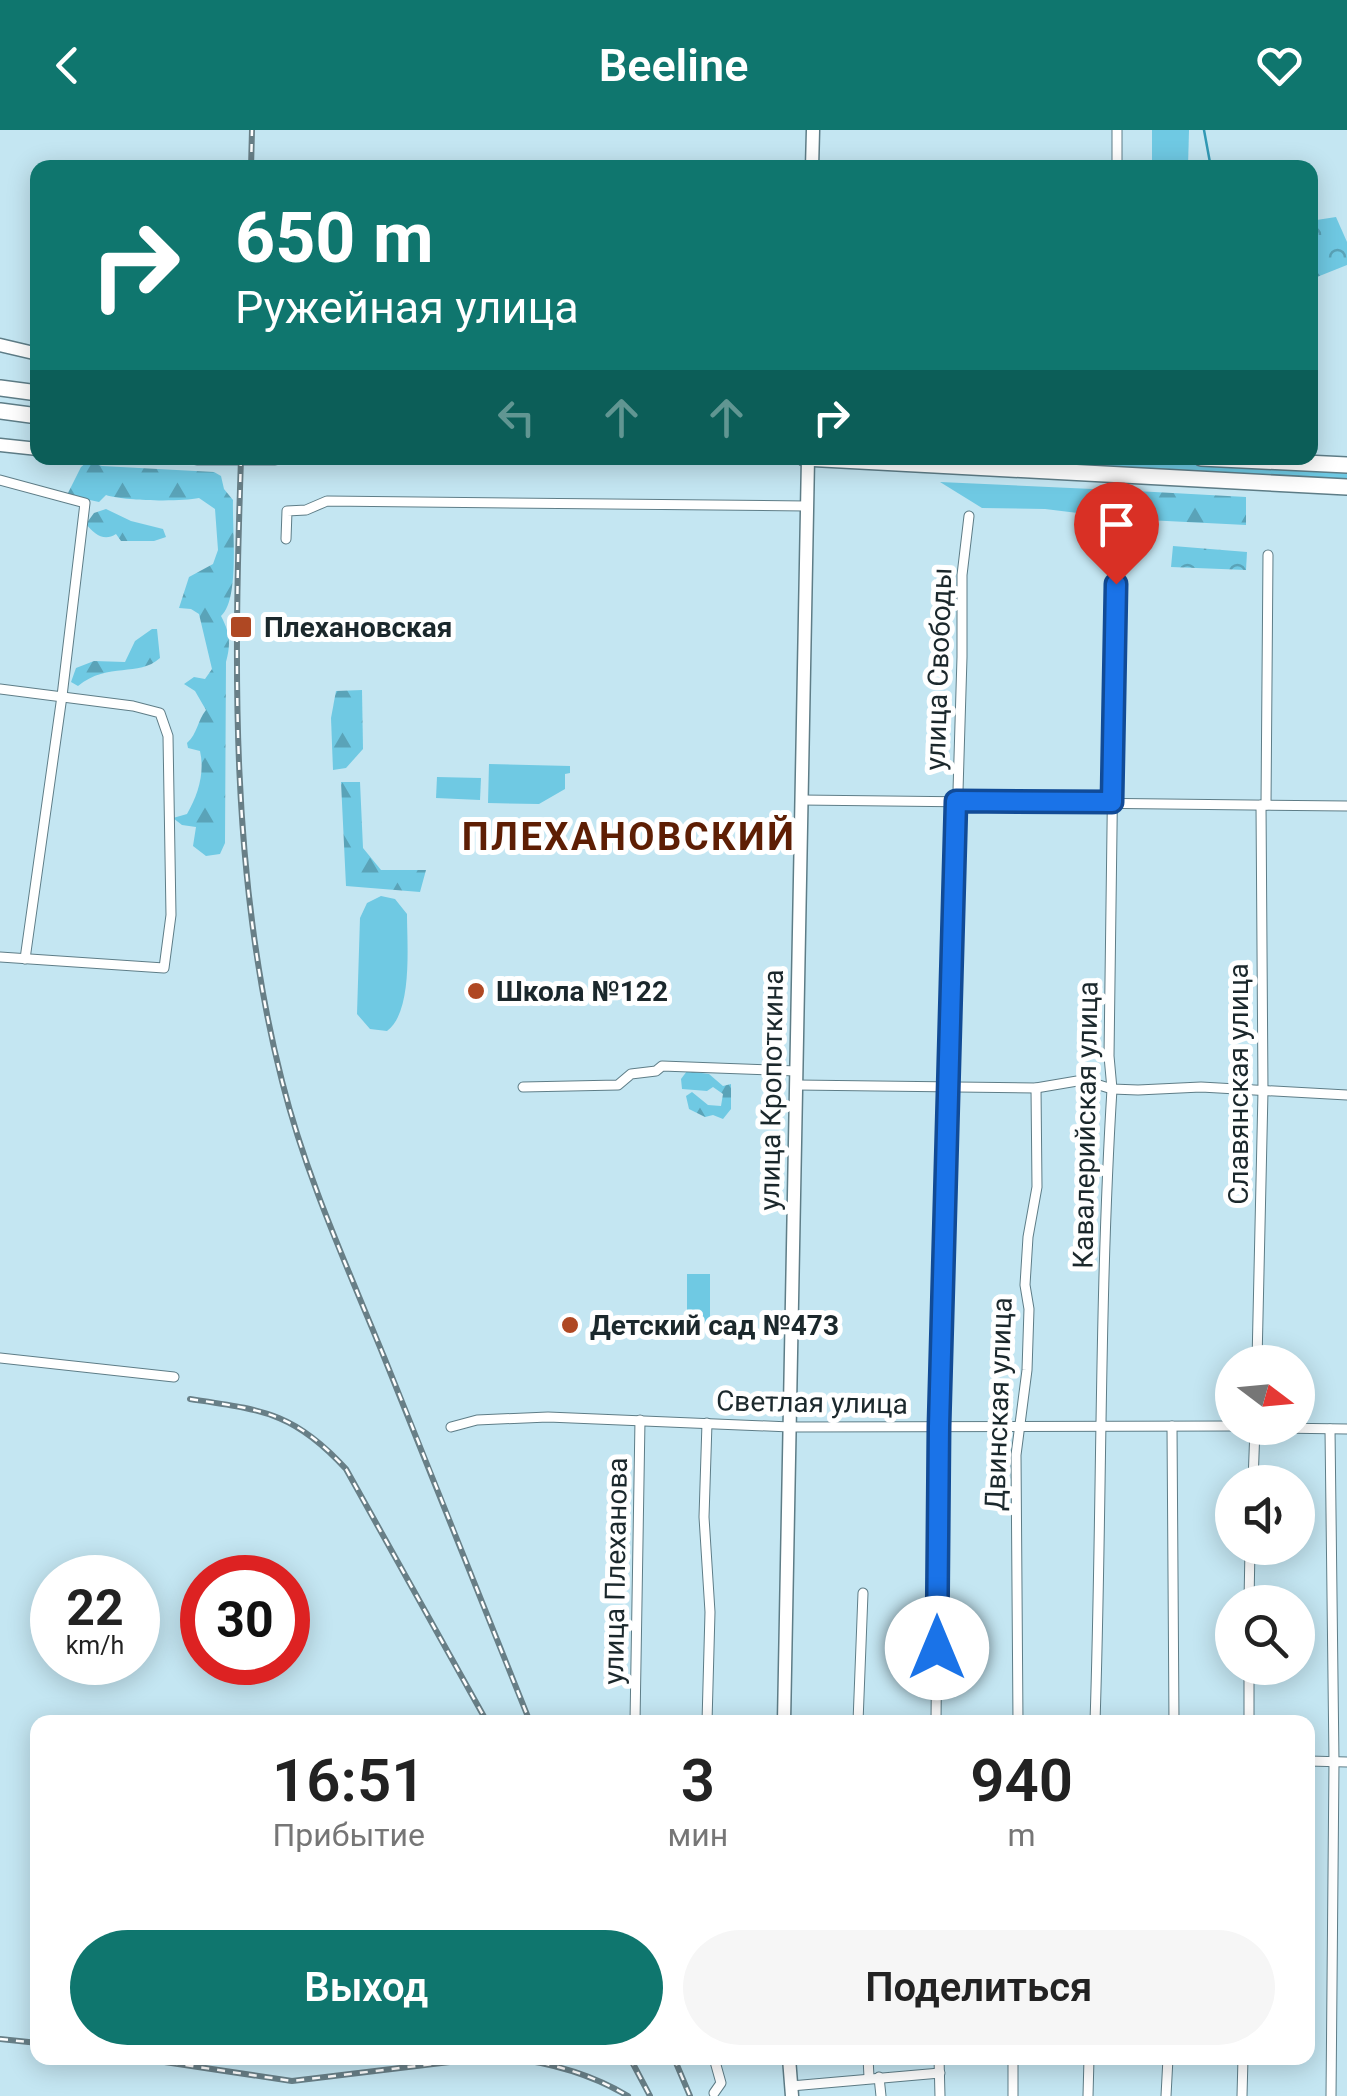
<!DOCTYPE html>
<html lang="ru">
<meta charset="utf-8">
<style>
:root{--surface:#fff;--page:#f6f6f6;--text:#222;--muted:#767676;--accent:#0f766e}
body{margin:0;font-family:Roboto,sans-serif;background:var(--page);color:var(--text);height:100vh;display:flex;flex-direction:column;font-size:38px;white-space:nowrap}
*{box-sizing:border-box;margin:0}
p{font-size:32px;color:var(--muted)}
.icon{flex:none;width:55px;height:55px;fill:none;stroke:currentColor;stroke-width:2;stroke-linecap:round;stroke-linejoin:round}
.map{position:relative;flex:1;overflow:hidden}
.side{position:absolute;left:30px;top:1585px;width:1285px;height:350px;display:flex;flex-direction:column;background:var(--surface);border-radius:20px;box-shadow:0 5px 25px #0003}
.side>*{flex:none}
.banner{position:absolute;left:30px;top:30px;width:1288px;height:305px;border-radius:20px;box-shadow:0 5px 25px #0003;background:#0f766e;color:#fff;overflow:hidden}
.needle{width:65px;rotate:106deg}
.controls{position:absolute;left:1215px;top:1215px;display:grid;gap:20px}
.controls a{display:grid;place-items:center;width:100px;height:100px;border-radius:50%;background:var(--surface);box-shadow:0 5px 25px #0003;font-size:50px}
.speed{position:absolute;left:30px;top:1425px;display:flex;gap:20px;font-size:50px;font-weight:700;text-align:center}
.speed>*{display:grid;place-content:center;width:130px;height:130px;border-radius:50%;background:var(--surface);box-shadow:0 5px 25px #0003;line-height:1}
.speed small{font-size:25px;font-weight:400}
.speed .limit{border:15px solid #d22;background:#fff;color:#111}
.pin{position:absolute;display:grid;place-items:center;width:85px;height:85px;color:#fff;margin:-102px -42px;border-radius:50% 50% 50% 0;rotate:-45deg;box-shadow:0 0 10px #0007}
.pin .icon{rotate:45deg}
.me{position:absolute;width:110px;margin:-55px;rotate:0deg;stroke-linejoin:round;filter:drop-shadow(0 0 8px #0008)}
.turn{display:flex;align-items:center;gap:35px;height:210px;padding:0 40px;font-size:45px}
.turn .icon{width:130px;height:130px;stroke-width:2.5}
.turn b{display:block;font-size:70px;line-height:85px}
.lanes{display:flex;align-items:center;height:95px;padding:0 40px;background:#0003;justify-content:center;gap:50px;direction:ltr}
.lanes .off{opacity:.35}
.eta{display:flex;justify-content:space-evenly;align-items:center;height:170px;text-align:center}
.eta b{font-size:60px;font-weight:600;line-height:70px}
.primary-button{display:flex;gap:20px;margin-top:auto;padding:20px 40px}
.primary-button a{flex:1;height:115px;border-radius:60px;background:var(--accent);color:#fff;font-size:40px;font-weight:600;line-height:115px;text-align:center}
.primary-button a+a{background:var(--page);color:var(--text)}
header{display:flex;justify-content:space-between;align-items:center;height:130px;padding:0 40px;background:var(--accent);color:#fff;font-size:45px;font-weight:600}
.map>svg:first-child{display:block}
.grass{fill:#6fc9e3}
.forest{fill:url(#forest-firs)}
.park{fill:url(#park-crowns)}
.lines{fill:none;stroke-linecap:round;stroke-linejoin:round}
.stream{stroke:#3199b5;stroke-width:2.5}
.street-casing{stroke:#5e7d87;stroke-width:11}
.secondary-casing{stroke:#5e7d87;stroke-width:15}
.highway-casing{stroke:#5e7d87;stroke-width:18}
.street{stroke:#fff;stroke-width:9}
.secondary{stroke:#fff;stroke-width:12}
.highway{stroke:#fff;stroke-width:15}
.rail-casing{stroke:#687f87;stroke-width:6}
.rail{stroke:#fff;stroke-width:2.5;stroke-dasharray:8;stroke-linecap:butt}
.route-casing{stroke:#114b97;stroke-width:25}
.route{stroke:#1a73e8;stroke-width:18}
.poi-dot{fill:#af4823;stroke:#fff;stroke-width:4}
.labels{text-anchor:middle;stroke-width:10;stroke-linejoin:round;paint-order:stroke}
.poi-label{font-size:28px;font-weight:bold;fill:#1b282c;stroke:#fff;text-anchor:start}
.street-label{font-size:28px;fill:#1b282c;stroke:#fff}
.district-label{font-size:38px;font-weight:bold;letter-spacing:2.5px;fill:#5e1e04;stroke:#fff}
</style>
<header><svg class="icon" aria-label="back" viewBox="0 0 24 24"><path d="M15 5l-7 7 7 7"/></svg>Beeline<svg class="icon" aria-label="heart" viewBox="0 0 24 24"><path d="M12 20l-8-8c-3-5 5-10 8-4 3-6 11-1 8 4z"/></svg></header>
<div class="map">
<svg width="1347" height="1966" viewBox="0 0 1347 1966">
<defs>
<pattern id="forest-firs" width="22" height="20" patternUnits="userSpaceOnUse" patternTransform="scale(2.5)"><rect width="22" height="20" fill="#6fc9e3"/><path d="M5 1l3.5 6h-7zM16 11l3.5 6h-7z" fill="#5aa3b8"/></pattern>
<pattern id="park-crowns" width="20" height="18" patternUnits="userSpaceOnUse" patternTransform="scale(2.5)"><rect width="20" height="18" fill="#6fc9e3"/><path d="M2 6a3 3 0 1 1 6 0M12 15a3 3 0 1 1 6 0" fill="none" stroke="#5aa3b8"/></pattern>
</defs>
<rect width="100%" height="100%" fill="#c4e6f2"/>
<!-- grass -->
<g class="grass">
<polygon points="1152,0 1189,0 1188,37 1152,37"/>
<polygon points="972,328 1141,328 1347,340 1347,351"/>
<polygon points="940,352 1136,361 1135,372 1127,389 1045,379 982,378"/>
<polygon points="489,634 570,636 570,643 565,644 565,659 539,674 488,673"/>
<polygon points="437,647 481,648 480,670 436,668"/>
<path d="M381,766L395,769L407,784C407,815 413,882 387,901L370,899L357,884L360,788L367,773Z"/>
<rect x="687" y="1144" width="23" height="50"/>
</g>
<!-- forest -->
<g class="forest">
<path d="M87,332L102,336L214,342L221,346L224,359L233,370C232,397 240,470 221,486C230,503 231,514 226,532L225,713L220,724L206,726L193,716L196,697L182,695L173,688L187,684C198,665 205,643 200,621L188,618L187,613C198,603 197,591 206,580L195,561L184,554L194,547L205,549L212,539L199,484L191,479L179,478L189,447L213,434L218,420L215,379L199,368C180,372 123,371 106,365L99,372L67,365L81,337Z"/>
<polygon points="1136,361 1246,367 1246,395 1127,389 1135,372"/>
<path d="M106,379L131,391L163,399L166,407L154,411H121L116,404C104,412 94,404 86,394L94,383Z"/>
<path d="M152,499H157L160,528C138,548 109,531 78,556L71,552L76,538L94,531L125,532L135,511Z"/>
<polygon points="362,560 363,619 346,638 333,640 331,588 336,561"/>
<polygon points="341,652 360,652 363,718 381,740 426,740 420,762 346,756"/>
<polygon points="687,941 709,944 723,956 731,954 731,979 723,989 713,985 705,987 689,979 686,966 692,962 708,975 721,976 723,964 713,957 707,961 682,959 681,949"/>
</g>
<!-- park -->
<g class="park">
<polygon points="1336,87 1347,112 1347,135 1312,149 1310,91"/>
<polygon points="1173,416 1247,422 1246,440 1171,437"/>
</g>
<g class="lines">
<!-- stream -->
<polyline class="stream" points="1204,0 1211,38"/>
<!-- street casing -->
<g class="street-casing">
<g id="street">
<polyline points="1117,38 1117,0"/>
<polyline points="0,350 85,373 62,566 25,829"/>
<polyline points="286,409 287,381 306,380 327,371 806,376"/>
<polyline points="0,559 133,576 160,583 168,606 171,785 164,838 0,827"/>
<polyline points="801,670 1347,676"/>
<polyline points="1266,675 1268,425"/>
<polyline points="797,955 1036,958 1083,950 1112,959 1138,960 1201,957 1347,965"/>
<polyline points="523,957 618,955 631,944 656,941 662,936 797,941"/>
<polyline points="0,1228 174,1247"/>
<polyline points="1257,1232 1263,961 1261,675"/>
<polyline points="1172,1296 1174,1592"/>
<polyline points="451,1297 477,1290 548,1287 790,1297 1232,1296"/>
<polyline points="1276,1298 1347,1299"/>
<polyline points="1330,1299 1334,1632 1331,1966"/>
<polyline points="1253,1352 1255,1298"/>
<polyline points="1249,1472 1250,1418"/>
<polyline points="635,1592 640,1290"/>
<polyline points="707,1592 710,1482 704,1387 707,1293"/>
<polyline points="858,1592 863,1463"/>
<polyline points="936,1592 939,1296 962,527 962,445 969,386"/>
<polyline points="1018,1592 1016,1325 1027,1240 1029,1179 1025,1155 1028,1107 1037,1057 1036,958"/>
<path d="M1095,1592C1102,1381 1099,1170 1112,959L1109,926L1116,397"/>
<polyline points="1249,1592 1249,1538"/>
<polyline points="1308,1631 1347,1632"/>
<polyline points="868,1928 869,1947"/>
<polyline points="939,1928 940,1966"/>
<polyline points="1013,1928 1013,1966"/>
<polyline points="879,1947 881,1966"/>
<polyline points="791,1956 940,1943"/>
<polyline points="714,1963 721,1953 714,1928"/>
<polyline points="1088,1966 1089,1928"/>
<polyline points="1166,1966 1168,1928"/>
<polyline points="1242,1966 1243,1928"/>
</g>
</g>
<!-- secondary casing -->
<g class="secondary-casing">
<g id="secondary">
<polyline points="812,38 813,0"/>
<polyline points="0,215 38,224"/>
<polyline points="0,315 38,319"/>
<polyline points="197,328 275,328"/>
<polyline points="784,1592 808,328"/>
<polyline points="789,1928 792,1966"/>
</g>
</g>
<!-- highway casing -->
<g class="highway-casing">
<g id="highway">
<polyline points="0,258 38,263"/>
<polyline points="0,281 38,286"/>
<polyline points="804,328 1347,357"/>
<polyline points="1201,328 1347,335"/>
</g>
</g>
<!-- street -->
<use href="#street" class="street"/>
<!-- secondary -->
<use href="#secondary" class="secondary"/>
<!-- highway -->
<use href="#highway" class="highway"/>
<!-- rail casing -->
<g class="rail-casing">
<g id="rail">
<polyline points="251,38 252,0"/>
<path d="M241,328C234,536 230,748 282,951C306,1047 347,1136 384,1227C434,1349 481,1471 530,1592"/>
<path d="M190,1269C263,1280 294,1282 346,1339L487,1592"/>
<polyline points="0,1909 38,1913"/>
<polyline points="138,1928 292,1951 483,1928"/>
<path d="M510,1928C552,1933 591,1944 628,1966"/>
<polyline points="630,1928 650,1966"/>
<polyline points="674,1928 690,1966"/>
</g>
</g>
<!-- rail -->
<use href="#rail" class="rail"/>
</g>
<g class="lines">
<!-- route casing -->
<g class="route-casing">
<polyline id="route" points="937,1518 939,1296 956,671 1112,672 1116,454"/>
</g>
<!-- route -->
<use href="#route" class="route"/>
</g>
<!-- markers -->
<g class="poi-dot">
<rect x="229" y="485" width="24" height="24" rx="5"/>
<circle cx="476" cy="861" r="10"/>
<circle cx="570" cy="1195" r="10"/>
</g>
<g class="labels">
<!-- poi labels -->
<g class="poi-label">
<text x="264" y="507">Плехановская</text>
<text x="496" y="871">Школа №122</text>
<text x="590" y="1205">Детский сад №473</text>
</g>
<!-- street labels -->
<g class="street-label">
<text transform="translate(938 539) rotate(-88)" y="10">улица Свободы</text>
<text transform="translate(1238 954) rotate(-90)" y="10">Славянская улица</text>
<text transform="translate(771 960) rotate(-89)" y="10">улица Кропоткина</text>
<text transform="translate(1085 995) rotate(-89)" y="10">Кавалерийская улица</text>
<text transform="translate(812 1272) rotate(1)" y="10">Светлая улица</text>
<text transform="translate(998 1274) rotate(-88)" y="10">Двинская улица</text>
<text transform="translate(615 1441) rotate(-89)" y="10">улица Плеханова</text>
</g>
<!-- district labels -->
<g class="district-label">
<text x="629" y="720">ПЛЕХАНОВСКИЙ</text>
</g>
</g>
</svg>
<div class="controls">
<a><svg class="needle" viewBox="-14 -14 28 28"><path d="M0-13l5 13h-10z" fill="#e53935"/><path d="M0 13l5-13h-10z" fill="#767676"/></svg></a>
<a><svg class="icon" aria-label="sound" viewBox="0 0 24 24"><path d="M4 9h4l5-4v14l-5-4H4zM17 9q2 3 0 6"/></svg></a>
<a><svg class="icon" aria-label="search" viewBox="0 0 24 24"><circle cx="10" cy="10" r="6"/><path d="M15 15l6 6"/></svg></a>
</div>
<div class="speed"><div>22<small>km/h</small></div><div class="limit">30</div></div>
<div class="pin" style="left:1116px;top:454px;background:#d93025"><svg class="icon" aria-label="arrive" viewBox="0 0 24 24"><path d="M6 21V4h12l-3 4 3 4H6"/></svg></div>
<svg class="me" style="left:937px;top:1518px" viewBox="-20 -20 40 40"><circle r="19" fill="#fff"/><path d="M0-13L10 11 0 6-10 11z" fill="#1a73e8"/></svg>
<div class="banner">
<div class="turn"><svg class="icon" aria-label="right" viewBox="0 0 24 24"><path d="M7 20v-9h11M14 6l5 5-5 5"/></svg><div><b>650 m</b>Ружейная улица</div></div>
<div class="lanes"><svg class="icon off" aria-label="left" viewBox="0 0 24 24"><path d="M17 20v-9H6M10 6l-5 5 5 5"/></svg><svg class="icon off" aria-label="ahead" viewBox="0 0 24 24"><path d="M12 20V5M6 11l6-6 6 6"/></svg><svg class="icon off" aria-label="ahead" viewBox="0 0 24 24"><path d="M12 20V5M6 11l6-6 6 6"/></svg><svg class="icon" aria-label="right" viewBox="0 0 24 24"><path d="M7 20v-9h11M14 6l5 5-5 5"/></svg></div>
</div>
<section class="side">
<div class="eta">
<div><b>16:51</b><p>Прибытие</p></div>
<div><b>3</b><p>мин</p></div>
<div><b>940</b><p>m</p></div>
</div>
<div class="primary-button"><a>Выход</a><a>Поделиться</a></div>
</section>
</div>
